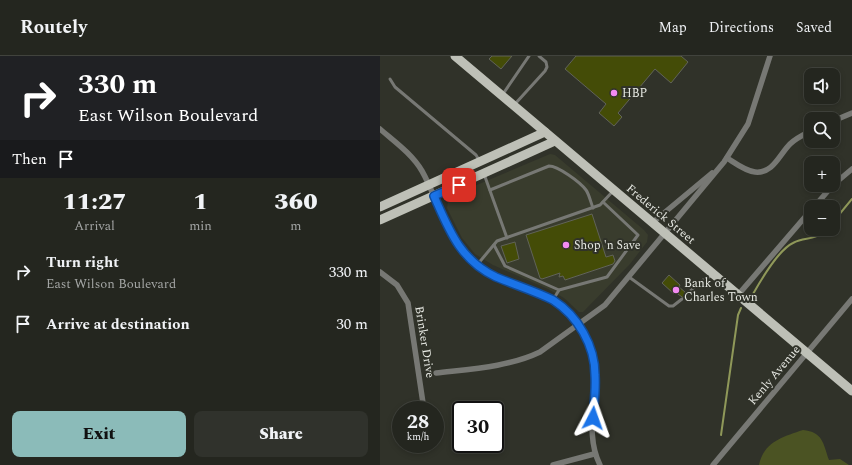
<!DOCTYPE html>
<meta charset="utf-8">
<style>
:root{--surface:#24261f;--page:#30322c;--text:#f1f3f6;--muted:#a3a5a4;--line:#41433d;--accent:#8bbbb9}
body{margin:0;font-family:Spectral,serif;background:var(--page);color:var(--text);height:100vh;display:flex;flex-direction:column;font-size:15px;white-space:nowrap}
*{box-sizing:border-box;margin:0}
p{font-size:13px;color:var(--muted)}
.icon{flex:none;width:22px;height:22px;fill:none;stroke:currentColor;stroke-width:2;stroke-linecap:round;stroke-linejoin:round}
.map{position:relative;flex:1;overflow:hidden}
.side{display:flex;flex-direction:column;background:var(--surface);width:380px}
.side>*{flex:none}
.hud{background:#202124;color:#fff;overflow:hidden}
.controls{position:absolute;left:424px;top:12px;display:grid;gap:8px}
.controls a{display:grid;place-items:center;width:36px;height:36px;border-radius:8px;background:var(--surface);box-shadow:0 2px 6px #0003,0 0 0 1px var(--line);font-size:20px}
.speed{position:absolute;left:12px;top:345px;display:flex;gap:8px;font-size:20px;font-weight:700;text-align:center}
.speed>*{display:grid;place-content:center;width:52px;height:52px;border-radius:50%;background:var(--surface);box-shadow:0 2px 6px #0003,0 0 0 1px var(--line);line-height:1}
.speed small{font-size:10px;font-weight:400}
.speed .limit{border:2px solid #111;border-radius:6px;background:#fff;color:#111}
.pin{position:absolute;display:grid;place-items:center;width:34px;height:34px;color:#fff;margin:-17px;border-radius:8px;box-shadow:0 2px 6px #0006}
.me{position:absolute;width:44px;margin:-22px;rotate:4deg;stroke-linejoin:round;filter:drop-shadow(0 0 3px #0008)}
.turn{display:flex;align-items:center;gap:14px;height:84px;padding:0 12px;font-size:18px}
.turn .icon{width:52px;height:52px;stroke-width:2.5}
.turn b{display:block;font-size:28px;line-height:34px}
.then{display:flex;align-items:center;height:38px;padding:0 12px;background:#0003;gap:8px;font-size:15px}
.eta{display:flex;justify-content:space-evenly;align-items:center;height:68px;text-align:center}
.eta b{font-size:24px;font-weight:800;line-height:28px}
.cta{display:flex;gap:8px;margin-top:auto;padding:8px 12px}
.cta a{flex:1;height:46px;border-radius:8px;background:var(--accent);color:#111;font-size:16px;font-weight:800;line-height:46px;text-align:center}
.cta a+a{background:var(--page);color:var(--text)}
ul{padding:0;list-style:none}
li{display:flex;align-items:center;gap:12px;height:52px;padding:0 12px}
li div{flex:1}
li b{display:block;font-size:15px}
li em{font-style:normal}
header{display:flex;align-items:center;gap:24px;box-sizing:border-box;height:56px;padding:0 20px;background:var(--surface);border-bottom:1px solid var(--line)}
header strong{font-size:19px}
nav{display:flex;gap:22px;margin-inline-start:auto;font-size:14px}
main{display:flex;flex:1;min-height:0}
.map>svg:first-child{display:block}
.built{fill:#393c2d}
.green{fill:#4b5323}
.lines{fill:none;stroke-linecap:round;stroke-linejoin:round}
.stream{stroke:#8f9859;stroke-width:2}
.building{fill:#444c07;stroke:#616359}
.service{stroke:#777874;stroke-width:3}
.minor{stroke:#777874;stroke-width:5.5}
.primary{stroke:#bec0b7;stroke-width:9}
.route-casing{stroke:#114b97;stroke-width:10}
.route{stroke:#1a73e8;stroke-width:7}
.poi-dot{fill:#f28af2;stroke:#303229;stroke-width:1.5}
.labels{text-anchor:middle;stroke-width:4;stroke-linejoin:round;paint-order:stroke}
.poi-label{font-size:12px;fill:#e7e9e3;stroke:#303229;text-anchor:start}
.street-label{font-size:12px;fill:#e7e9e3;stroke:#303229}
</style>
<header>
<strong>Routely</strong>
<nav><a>Map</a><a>Directions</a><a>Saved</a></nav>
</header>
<main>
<section class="side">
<div class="hud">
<div class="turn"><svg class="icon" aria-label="right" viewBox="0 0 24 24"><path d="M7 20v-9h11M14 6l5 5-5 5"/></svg><div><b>330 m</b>East Wilson Boulevard</div></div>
<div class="then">Then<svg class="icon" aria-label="arrive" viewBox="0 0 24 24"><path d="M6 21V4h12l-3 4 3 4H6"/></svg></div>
</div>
<div class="eta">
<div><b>11:27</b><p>Arrival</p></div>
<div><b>1</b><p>min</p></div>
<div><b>360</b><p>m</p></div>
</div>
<ul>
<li><svg class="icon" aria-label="right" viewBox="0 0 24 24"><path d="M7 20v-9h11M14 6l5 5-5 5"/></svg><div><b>Turn right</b><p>East Wilson Boulevard</p></div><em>330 m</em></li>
<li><svg class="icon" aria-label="arrive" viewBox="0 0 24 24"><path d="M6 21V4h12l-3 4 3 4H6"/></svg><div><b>Arrive at destination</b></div><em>30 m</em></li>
</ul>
<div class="cta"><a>Exit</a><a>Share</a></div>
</section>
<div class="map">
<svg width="472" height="409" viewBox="0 0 472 409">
<rect width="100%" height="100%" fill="#303229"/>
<!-- built -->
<polygon class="built" points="170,98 175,99 264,174 268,179 267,186 250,208 203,256 199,256 184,242 168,233 113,209 95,198 82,182 67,152 68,146 73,139"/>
<!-- green -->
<path class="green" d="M423,374C443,376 443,387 449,404L460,403L469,409H379C384,386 402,381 423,374Z"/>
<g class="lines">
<!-- stream -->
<g class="stream">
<polyline points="453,166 472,143"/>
<path d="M373,238C381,224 398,194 413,187C426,180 434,186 446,173"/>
<polyline points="341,379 358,259 361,252"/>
</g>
</g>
<!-- building -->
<g class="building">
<polygon points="112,0 132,0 121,13 109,3"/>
<polygon points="196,0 301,0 308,6 291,27 275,13 238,57 242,61 234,70 219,57 226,48 185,13"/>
<polygon points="212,158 226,201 233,199 235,205 233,208 185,224 183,220 179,221 180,217 162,223 160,222 146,179"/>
<polygon points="135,186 139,203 127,207 121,190"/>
<polygon points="289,219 300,229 299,231 305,236 304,239 306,241 305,243 295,236 294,238 282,227"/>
</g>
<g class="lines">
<!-- service -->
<g class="service">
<polyline points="10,23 15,31 96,99 99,104"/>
<polyline points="123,38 149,0"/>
<polyline points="135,48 165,15 167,11 166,6 159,0"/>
<polyline points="104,118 127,182"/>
<path d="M110,134L169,110C178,110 200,126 206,134C209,138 211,147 213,152"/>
<polyline points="114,189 125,210 179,234 227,221 258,179 223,146"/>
<polyline points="97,209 117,185 220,149 234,134"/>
<polyline points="249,221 289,250 293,250 302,243"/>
<polyline points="307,238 321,225 333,219"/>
<polyline points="173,244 179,234"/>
</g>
<!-- minor -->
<g class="minor">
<polyline points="453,65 472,57"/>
<path d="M0,73C15,86 32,98 42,115C58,143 64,178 87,200C126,239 179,226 206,282C227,325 200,369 220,409"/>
<path d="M347,102C355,107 365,115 375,116C393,118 399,99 410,88C416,82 423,79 431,75"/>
<polyline points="453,129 472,113"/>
<polyline points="434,151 453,129"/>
<polyline points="272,167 332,117"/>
<polyline points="0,216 17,229 28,247 43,347"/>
<polyline points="358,239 431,154"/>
<path d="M56,317C90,313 129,311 160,296L225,249L344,106L368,68L390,0"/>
<polyline points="173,409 214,398"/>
<polyline points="333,409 472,243"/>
</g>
<!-- primary -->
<g class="primary">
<polyline points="75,0 472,335"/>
<polyline points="0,151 165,76"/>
<polyline points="0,164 175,85"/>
</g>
</g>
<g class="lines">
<!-- route casing -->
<g class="route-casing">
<path id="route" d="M79,129L54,140C69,174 80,204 116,221C135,229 155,235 173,244C198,260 215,290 215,319C216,334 214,348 213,362"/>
</g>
<!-- route -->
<use href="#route" class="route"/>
</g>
<!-- markers -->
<g class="poi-dot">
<circle cx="234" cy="37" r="4"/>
<circle cx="186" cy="189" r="4"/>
<circle cx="296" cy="234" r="4"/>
</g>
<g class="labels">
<!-- poi labels -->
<g class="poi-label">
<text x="242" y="41">HBP</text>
<text x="194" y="193">Shop 'n Save</text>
<text x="304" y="231">Bank of<tspan x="304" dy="14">Charles Town</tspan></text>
</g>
<!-- street labels -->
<g class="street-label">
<text transform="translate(281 158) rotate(40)" y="4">Frederick Street</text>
<text transform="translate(45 286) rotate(81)" y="4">Brinker Drive</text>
<text transform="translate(394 319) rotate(-50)" y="4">Kenly Avenue</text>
</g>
</g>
</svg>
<div class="controls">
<a><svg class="icon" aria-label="sound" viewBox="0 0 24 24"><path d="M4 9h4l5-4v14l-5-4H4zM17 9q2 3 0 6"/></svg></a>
<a><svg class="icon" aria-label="search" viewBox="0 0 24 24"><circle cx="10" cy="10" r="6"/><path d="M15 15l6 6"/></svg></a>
<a>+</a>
<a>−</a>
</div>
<div class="speed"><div>28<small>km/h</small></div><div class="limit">30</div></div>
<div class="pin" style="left:79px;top:129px;background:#d93025"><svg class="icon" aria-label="arrive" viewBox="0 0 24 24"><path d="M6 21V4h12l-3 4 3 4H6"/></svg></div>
<svg class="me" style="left:213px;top:362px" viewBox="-20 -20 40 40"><path d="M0-17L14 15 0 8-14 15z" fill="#1a73e8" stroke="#fff" stroke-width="4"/></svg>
</div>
</main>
